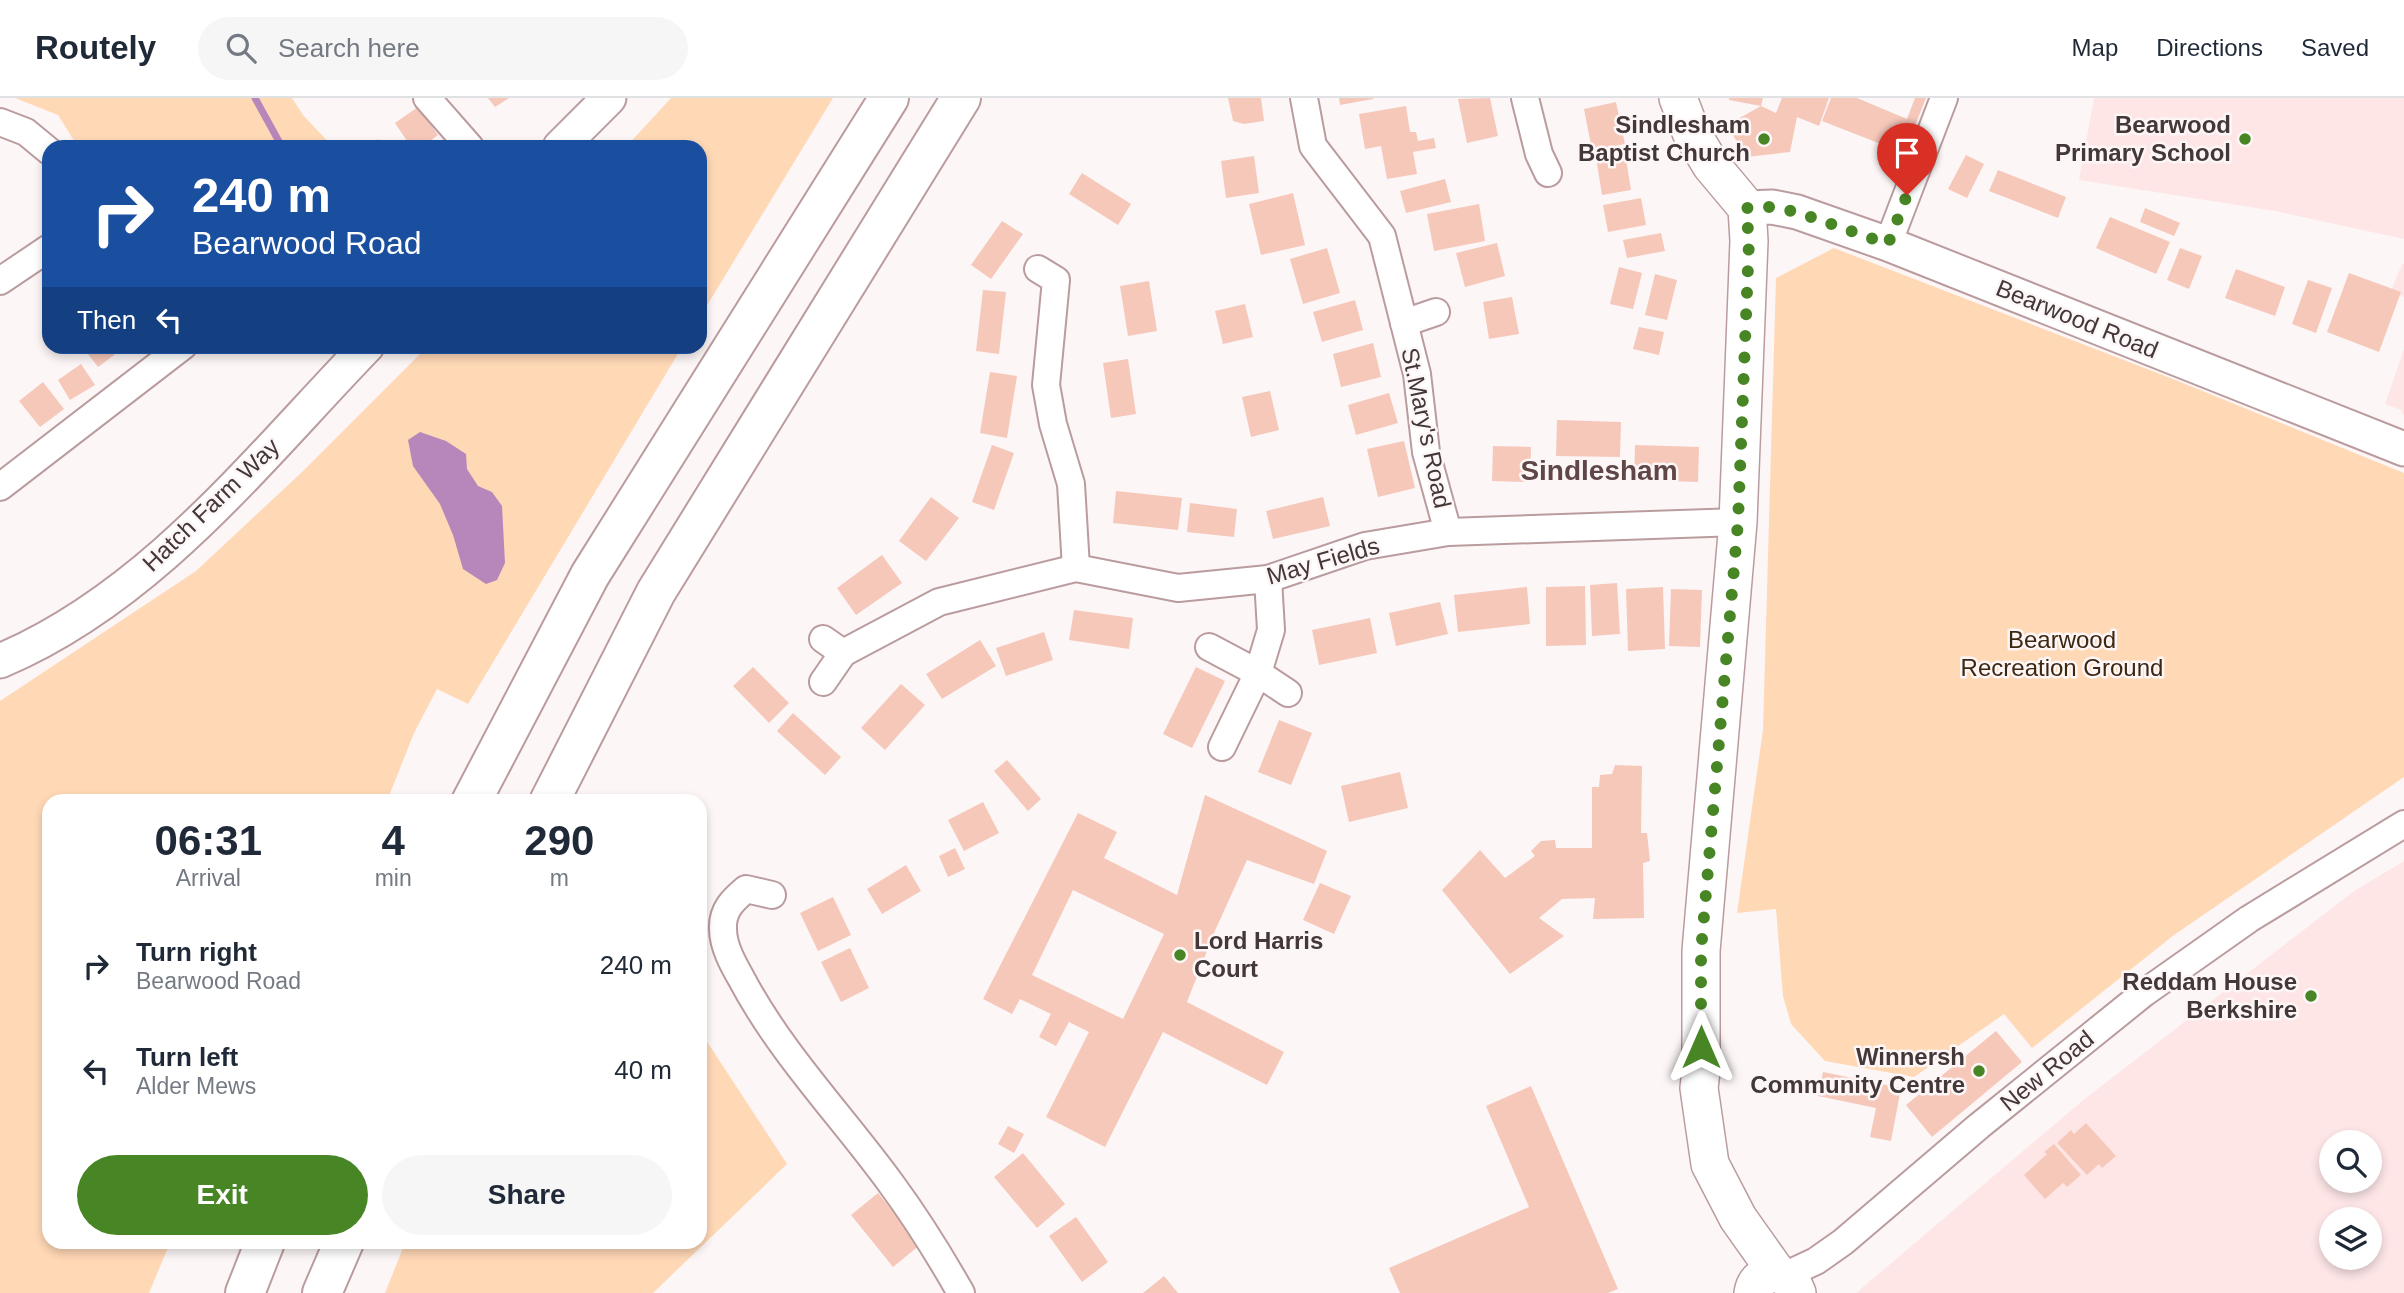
<!DOCTYPE html>
<style>
:root{--surface:#fff;--page:#f6f6f7;--text:#1f2937;--muted:#747a83;--line:#e0e1e3;--accent:#478525}
body{margin:0;font-family:Helvetica,sans-serif;background:var(--page);color:var(--text);height:100vh;display:flex;flex-direction:column;font-size:26px;white-space:nowrap}
*{box-sizing:border-box;margin:0}
p{font-size:23px;color:var(--muted)}
.icon{flex:none;width:38px;height:38px;fill:none;stroke:currentColor;stroke-width:2;stroke-linecap:round;stroke-linejoin:round}
.map{position:relative;flex:1;overflow:hidden}
.sheet{position:absolute;left:42px;top:696px;width:665px;height:455px;display:flex;flex-direction:column;background:var(--surface);border-radius:21px;box-shadow:0 4px 10px #0003}
.sheet>*{flex:none}
.banner{position:absolute;left:42px;top:42px;width:665px;height:214px;border-radius:21px;box-shadow:0 4px 10px #0003;background:#1a4fa0;color:#fff;overflow:hidden}
.tools{position:absolute;left:2319px;top:1032px;display:grid;gap:14px}
.tools a{display:grid;place-items:center;width:63px;height:63px;border-radius:50%;background:var(--surface);box-shadow:0 4px 10px #0003;font-size:35px}
.pin{position:absolute;display:grid;place-items:center;width:60px;height:60px;color:#fff;margin:-72px -30px;border-radius:50% 50% 50% 0;rotate:-45deg;box-shadow:0 0 7px #0007}
.pin .icon{rotate:45deg}
.me{position:absolute;width:77px;margin:-38px;rotate:0deg;stroke-linejoin:round;filter:drop-shadow(0 0 5px #0008)}
.turn{display:flex;align-items:center;gap:24px;height:147px;padding:0 35px;font-size:32px}
.turn .icon{width:91px;height:91px;stroke-width:2.5}
.turn b{display:block;font-size:49px;line-height:60px}
.then{display:flex;align-items:center;height:66px;padding:0 35px;background:#0003;gap:14px;font-size:26px}
.eta{display:flex;justify-content:space-evenly;align-items:center;height:119px;text-align:center}
.eta b{font-size:42px;font-weight:700;line-height:49px}
.primary-button{display:flex;gap:14px;margin-top:auto;padding:14px 35px}
.primary-button a{flex:1;height:80px;border-radius:42px;background:var(--accent);color:#fff;font-size:28px;font-weight:700;line-height:80px;text-align:center}
.primary-button a+a{background:var(--page);color:var(--text)}
ul{padding:0;list-style:none}
li{display:flex;align-items:center;gap:21px;height:105px;padding:0 35px}
li div{flex:1}
li b{display:block;font-size:26px}
li em{font-style:normal}
header{display:flex;align-items:center;gap:42px;box-sizing:border-box;height:98px;padding:0 35px;background:var(--surface);border-bottom:2px solid var(--line)}
header strong{font-size:33px}
nav{display:flex;gap:38px;margin-inline-start:auto;font-size:24px}
.search{width:490px;height:63px;background:var(--page);display:flex;align-items:center;gap:18px;box-sizing:border-box;padding:0 24px;border-radius:38px;color:var(--muted);font-size:26px}
.map>svg:first-child{display:block}
.built{fill:#fee6e7;fill-rule:evenodd}
.green{fill:#ffd8b6}
.water{fill:#b787bb}
.lines{fill:none;stroke-linecap:round;stroke-linejoin:round}
.stream{stroke:#b787bb;stroke-width:7}
.building{fill:#f6c8ba;fill-rule:evenodd}
.minor-casing{stroke:#ba9c9e;stroke-width:30}
.tertiary-casing{stroke:#ba9c9e;stroke-width:37}
.secondary-casing{stroke:#ba9c9e;stroke-width:40}
.motorway-casing{stroke:#ba9c9e;stroke-width:42}
.minor{stroke:#fff;stroke-width:26}
.tertiary{stroke:#fff;stroke-width:33}
.secondary{stroke:#fff;stroke-width:37}
.motorway{stroke:#fff;stroke-width:38}
.route{stroke:#478525;stroke-width:12;stroke-dasharray:0 21.6}
.poi-dot{fill:#478525;stroke:#fdf6f7;stroke-width:2.5}
.labels{text-anchor:middle;stroke-width:5;stroke-linejoin:round;paint-order:stroke}
.poi-label{font-size:24px;font-weight:bold;fill:#433738;stroke:#fdf6f7;text-anchor:end}
.street-label{font-size:24px;fill:#433738;stroke:#fdf6f7}
.park-label{font-size:24px;fill:#3e2711;stroke:#fdf6f7}
.quarter-label{font-size:28px;font-weight:bold;fill:#5f4647;stroke:#fdf6f7}
</style>
<header>
<strong>Routely</strong>
<div class="search"><svg class="icon" aria-label="search" viewBox="0 0 24 24"><circle cx="10" cy="10" r="6"/><path d="M15 15l6 6"/></svg>Search here</div>
<nav><a>Map</a><a>Directions</a><a>Saved</a></nav>
</header>
<div class="map">
<svg width="2404" height="1195" viewBox="0 0 2404 1195">
<rect width="100%" height="100%" fill="#fdf6f7"/>
<!-- built -->
<g class="built">
<polygon points="2094,0 2404,0 2404,141 2275,113 2079,82"/>
<polygon points="2402,166 2404,166 2404,199 2390,195"/>
<polygon points="2404,251 2404,318 2401,312 2385,306"/>
<path d="M2404,763V1195H1856L2082,1003L2354,793ZM2331,1045H2370V1083H2331ZM2331,1122H2370V1160H2331Z"/>
</g>
<!-- green -->
<g class="green">
<polygon points="15,0 292,0 303,17 333,49 78,49 58,17"/>
<polygon points="671,0 833,0 700,219 700,49 626,49"/>
<polygon points="1834,150 2178,283 2404,375 2404,679 2174,837 2032,950 2004,916 1914,979 1825,963 1791,926 1783,898 1776,811 1737,815 1763,632 1776,180"/>
<polygon points="427,249 682,249 468,606 437,591 414,635 387,703 49,704 49,1144 170,1145 149,1195 0,1195 0,603 196,473 301,375"/>
<polygon points="700,933 787,1066 653,1195 385,1195 405,1145 700,1144"/>
</g>
<!-- water -->
<polygon class="water" points="420,334 446,343 466,356 467,371 478,388 492,394 502,408 505,465 497,482 486,486 463,471 453,437 440,406 413,368 408,342"/>
<g class="lines">
<!-- stream -->
<polyline class="stream" points="255,0 282,49"/>
</g>
<!-- building -->
<g class="building">
<polygon points="488,0 509,0 495,9"/>
<polygon points="1228,0 1261,0 1264,23 1244,26 1233,23"/>
<polygon points="1339,0 1373,0 1373,1 1340,7"/>
<polygon points="1490,0 1498,38 1467,45 1458,1"/>
<polygon points="1729,0 1763,0 1761,8 1729,2"/>
<polygon points="1782,0 1829,0 1819,28 1797,19 1790,54 1746,59 1727,27 1761,8 1776,15"/>
<polygon points="1831,0 1857,0 1907,21 1915,0 1926,0 1904,55 1822,23"/>
<polygon points="1616,4 1625,46 1592,52 1584,11"/>
<polygon points="1406,8 1410,34 1416,34 1418,43 1434,40 1436,50 1413,54 1417,76 1387,81 1381,48 1365,51 1359,16"/>
<polygon points="418,9 438,37 422,49 411,49 395,25"/>
<polygon points="378,41 383,49 366,49"/>
<polygon points="1625,55 1631,92 1602,97 1596,60"/>
<polygon points="1966,57 1984,66 1967,100 1948,91"/>
<polygon points="1254,58 1259,95 1226,100 1221,63"/>
<polygon points="1998,72 2066,99 2058,120 1989,93"/>
<polygon points="1082,75 1131,106 1118,127 1069,96"/>
<polygon points="1445,81 1451,104 1406,115 1400,93"/>
<polygon points="1293,95 1305,147 1261,157 1249,106"/>
<polygon points="1641,100 1646,127 1608,134 1603,107"/>
<polygon points="1479,106 1485,143 1434,153 1427,116"/>
<polygon points="2145,110 2180,125 2174,138 2140,124"/>
<polygon points="2110,119 2170,144 2156,176 2096,150"/>
<polygon points="1002,123 1023,136 991,181 971,167"/>
<polygon points="1661,135 1665,153 1627,160 1623,142"/>
<polygon points="1497,145 1505,178 1465,189 1456,155"/>
<polygon points="1327,150 1340,195 1303,206 1290,161"/>
<polygon points="2180,150 2202,158 2189,191 2167,182"/>
<polygon points="1619,169 1642,175 1633,211 1610,206"/>
<polygon points="2236,171 2285,189 2275,218 2225,200"/>
<polygon points="2349,175 2401,194 2379,254 2327,234"/>
<polygon points="1655,176 1677,182 1667,222 1645,217"/>
<polygon points="2308,182 2332,190 2316,235 2292,226"/>
<polygon points="1149,183 1157,233 1128,238 1120,188"/>
<polygon points="983,192 1006,194 999,256 976,253"/>
<polygon points="1512,199 1519,236 1489,241 1483,204"/>
<polygon points="1355,202 1363,232 1322,244 1313,214"/>
<polygon points="1245,206 1253,239 1223,246 1215,213"/>
<polygon points="1639,229 1664,234 1659,257 1633,251"/>
<polygon points="1373,245 1381,279 1341,289 1333,256"/>
<polygon points="82,248 120,248 122,251 98,269"/>
<polygon points="1128,261 1136,316 1111,320 1103,265"/>
<polygon points="81,266 95,287 70,302 58,282"/>
<polygon points="990,274 1017,278 1007,340 980,335"/>
<polygon points="43,284 64,311 40,329 19,303"/>
<polygon points="1270,293 1279,332 1251,339 1242,299"/>
<polygon points="1389,295 1398,325 1356,337 1348,307"/>
<polygon points="1557,322 1621,324 1620,359 1556,358"/>
<polygon points="1404,343 1415,390 1378,399 1367,351"/>
<polygon points="992,347 1014,355 994,412 972,404"/>
<polygon points="1635,347 1699,349 1698,384 1634,382"/>
<polygon points="1493,348 1531,349 1530,384 1492,383"/>
<polygon points="1116,393 1182,400 1178,432 1113,425"/>
<polygon points="931,399 959,420 926,463 899,443"/>
<polygon points="1323,399 1330,428 1273,441 1266,413"/>
<polygon points="1190,405 1237,411 1234,439 1187,434"/>
<polygon points="882,457 902,485 856,517 837,490"/>
<polygon points="1617,485 1620,536 1592,538 1590,487"/>
<polygon points="1585,488 1586,547 1546,548 1546,489"/>
<polygon points="1527,489 1530,526 1458,534 1454,497"/>
<polygon points="1663,489 1665,551 1628,553 1626,491"/>
<polygon points="1671,491 1702,492 1700,549 1669,548"/>
<polygon points="1440,504 1448,536 1396,548 1389,515"/>
<polygon points="1074,512 1133,520 1129,551 1069,542"/>
<polygon points="1370,520 1377,555 1319,567 1312,532"/>
<polygon points="1044,534 1053,562 1006,578 996,550"/>
<polygon points="980,542 996,568 942,601 926,576"/>
<polygon points="753,569 789,605 769,625 733,588"/>
<polygon points="1196,569 1225,583 1192,650 1163,636"/>
<polygon points="901,586 925,607 885,652 861,630"/>
<polygon points="793,615 841,659 825,677 777,633"/>
<polygon points="1279,622 1312,635 1291,687 1258,674"/>
<polygon points="1007,662 1041,701 1028,713 994,673"/>
<polygon points="1615,667 1642,668 1641,735 1647,735 1650,763 1643,765 1644,820 1593,821 1595,800 1562,801 1539,820 1564,838 1510,876 1442,792 1480,752 1505,780 1535,758 1531,753 1541,743 1555,742 1556,750 1592,750 1592,689 1599,689 1600,677 1612,676"/>
<polygon points="1400,674 1408,710 1349,724 1341,688"/>
<path d="M1205,697L1327,753L1314,786L1247,762L1214,835L1187,904L1284,954L1267,987L1163,934L1105,1049L1046,1019L1089,934L1069,924L1056,948L1039,939L1051,916L1020,901L1012,916L983,901L1078,715L1117,734L1104,760L1177,797ZM1073,792L1164,836L1123,921L1032,877Z"/>
<polygon points="983,704 999,735 964,753 948,722"/>
<polygon points="955,750 965,771 948,779 939,758"/>
<polygon points="906,767 921,793 882,816 867,791"/>
<polygon points="1320,785 1351,798 1334,836 1303,822"/>
<polygon points="833,799 851,837 818,853 800,815"/>
<polygon points="850,850 869,890 841,904 821,864"/>
<polygon points="1996,933 2022,964 1932,1039 1906,1007"/>
<polygon points="1823,974 1901,990 1891,1043 1870,1039 1876,1010 1818,998"/>
<polygon points="1531,988 1618,1191 1608,1195 1400,1195 1389,1170 1529,1109 1486,1008"/>
<polygon points="2086,1025 2116,1058 2102,1070 2099,1066 2087,1077 2057,1045 2071,1032 2074,1036"/>
<polygon points="1008,1028 1024,1036 1014,1055 998,1046"/>
<polygon points="2054,1046 2081,1077 2067,1089 2063,1085 2045,1101 2024,1077 2047,1056 2044,1054"/>
<polygon points="1023,1055 1065,1106 1037,1130 994,1079"/>
<polygon points="878,1095 920,1147 893,1169 851,1117"/>
<polygon points="1076,1119 1108,1164 1082,1184 1049,1138"/>
<polygon points="1164,1178 1178,1195 1143,1195"/>
</g>
<g class="lines">
<!-- minor casing -->
<g class="minor-casing">
<g id="minor">
<polyline points="427,0 470,49"/>
<polyline points="1304,0 1313,48 1382,138 1417,276 1426,354 1448,434"/>
<polyline points="1525,0 1539,56 1548,75"/>
<polyline points="0,24 26,34 49,53"/>
<polyline points="1888,146 1944,0"/>
<polyline points="1038,171 1056,182 1046,287 1053,326 1071,386 1076,470"/>
<polyline points="0,183 49,150"/>
<polyline points="1404,225 1436,214"/>
<polyline points="0,389 183,248"/>
<polyline points="823,541 843,555 939,504 1076,470 1178,490 1268,481 1365,448 1448,434 1738,424"/>
<polyline points="1209,549 1258,575 1271,532 1268,481"/>
<polyline points="823,584 843,555"/>
<polyline points="1222,649 1258,575 1288,595"/>
<path d="M772,797L746,791C733,802 722,812 723,831C723,848 733,866 741,880C781,956 842,1018 892,1087C917,1121 940,1158 961,1195"/>
<polyline points="1784,1178 1816,1163 1843,1144 1979,1028 2144,895 2249,821 2404,726"/>
</g>
</g>
<!-- tertiary casing -->
<g class="tertiary-casing">
<g id="tertiary">
<polyline points="560,49 609,0"/>
<polyline points="1747,110 1772,109 1797,114 1888,146 2404,351"/>
<path d="M0,563C151,499 256,363 367,248"/>
</g>
</g>
<!-- secondary casing -->
<g class="secondary-casing">
<g id="secondary">
<polyline points="1678,0 1691,34 1711,67 1747,110 1749,143 1738,424 1701,853 1701,973 1699,990 1710,1066 1738,1120 1777,1175"/>
<path d="M1753,1195C1755,1182 1764,1176 1777,1175L1791,1182L1797,1195"/>
</g>
</g>
<!-- motorway casing -->
<g class="motorway-casing">
<g id="motorway">
<polyline points="471,704 590,477 889,0"/>
<polyline points="549,704 656,494 961,0"/>
<polyline points="245,1195 265,1144"/>
<polyline points="322,1195 344,1144"/>
</g>
</g>
<!-- minor -->
<use href="#minor" class="minor"/>
<!-- tertiary -->
<use href="#tertiary" class="tertiary"/>
<!-- secondary -->
<use href="#secondary" class="secondary"/>
<!-- motorway -->
<use href="#motorway" class="motorway"/>
</g>
<g class="lines">
<!-- route -->
<polyline class="route" points="1701,949 1701,853 1738,424 1749,143 1746,110 1772,109 1797,114 1888,146 1907,97"/>
</g>
<!-- markers -->
<g class="poi-dot">
<circle cx="1764" cy="41" r="7"/>
<circle cx="2245" cy="41" r="7"/>
<circle cx="1180" cy="857" r="7"/>
<circle cx="2311" cy="898" r="7"/>
<circle cx="1979" cy="973" r="7"/>
</g>
<g class="labels">
<!-- poi labels -->
<g class="poi-label">
<text x="1750" y="35">Sindlesham<tspan x="1750" dy="28">Baptist Church</tspan></text>
<text x="2231" y="35">Bearwood<tspan x="2231" dy="28">Primary School</tspan></text>
<text x="1194" y="851" text-anchor="start">Lord Harris<tspan x="1194" dy="28">Court</tspan></text>
<text x="2297" y="892">Reddam House<tspan x="2297" dy="28">Berkshire</tspan></text>
<text x="1965" y="967">Winnersh<tspan x="1965" dy="28">Community Centre</tspan></text>
</g>
<!-- street labels -->
<g class="street-label">
<text transform="translate(2077 221) rotate(22)" y="8">Bearwood Road</text>
<text transform="translate(1426 330) rotate(78)" y="8">St.Mary's Road</text>
<text transform="translate(211 407) rotate(-44)" y="8">Hatch Farm Way</text>
<text transform="translate(1323 463) rotate(-16)" y="8">May Fields</text>
<text transform="translate(2047 973) rotate(-39)" y="8">New Road</text>
</g>
<!-- park labels -->
<g class="park-label">
<text x="2062" y="550">Bearwood<tspan x="2062" dy="28">Recreation Ground</tspan></text>
</g>
<!-- quarter labels -->
<g class="quarter-label">
<text x="1599" y="382">Sindlesham</text>
</g>
</g>
</svg>
<div class="tools">
<a><svg class="icon" aria-label="search" viewBox="0 0 24 24"><circle cx="10" cy="10" r="6"/><path d="M15 15l6 6"/></svg></a>
<a><svg class="icon" aria-label="layers" viewBox="0 0 24 24"><path d="M12 4l9 5-9 5-9-5zM3 14l9 5 9-5"/></svg></a>
</div>
<div class="pin" style="left:1907px;top:97px;background:#d93025"><svg class="icon" aria-label="arrive" viewBox="0 0 24 24"><path d="M6 21V4h12l-3 4 3 4H6"/></svg></div>
<svg class="me" style="left:1701px;top:949px" viewBox="-20 -20 40 40"><path d="M0-17L14 15 0 8-14 15z" fill="#478525" stroke="#fff" stroke-width="4"/></svg>
<div class="banner">
<div class="turn"><svg class="icon" aria-label="right" viewBox="0 0 24 24"><path d="M7 20v-9h11M14 6l5 5-5 5"/></svg><div><b>240 m</b>Bearwood Road</div></div>
<div class="then">Then<svg class="icon" aria-label="left" viewBox="0 0 24 24"><path d="M17 20v-9H6M10 6l-5 5 5 5"/></svg></div>
</div>
<section class="sheet">
<div class="eta">
<div><b>06:31</b><p>Arrival</p></div>
<div><b>4</b><p>min</p></div>
<div><b>290</b><p>m</p></div>
</div>
<ul>
<li><svg class="icon" aria-label="right" viewBox="0 0 24 24"><path d="M7 20v-9h11M14 6l5 5-5 5"/></svg><div><b>Turn right</b><p>Bearwood Road</p></div><em>240 m</em></li>
<li><svg class="icon" aria-label="left" viewBox="0 0 24 24"><path d="M17 20v-9H6M10 6l-5 5 5 5"/></svg><div><b>Turn left</b><p>Alder Mews</p></div><em>40 m</em></li>
</ul>
<div class="primary-button"><a>Exit</a><a>Share</a></div>
</section>
</div>
